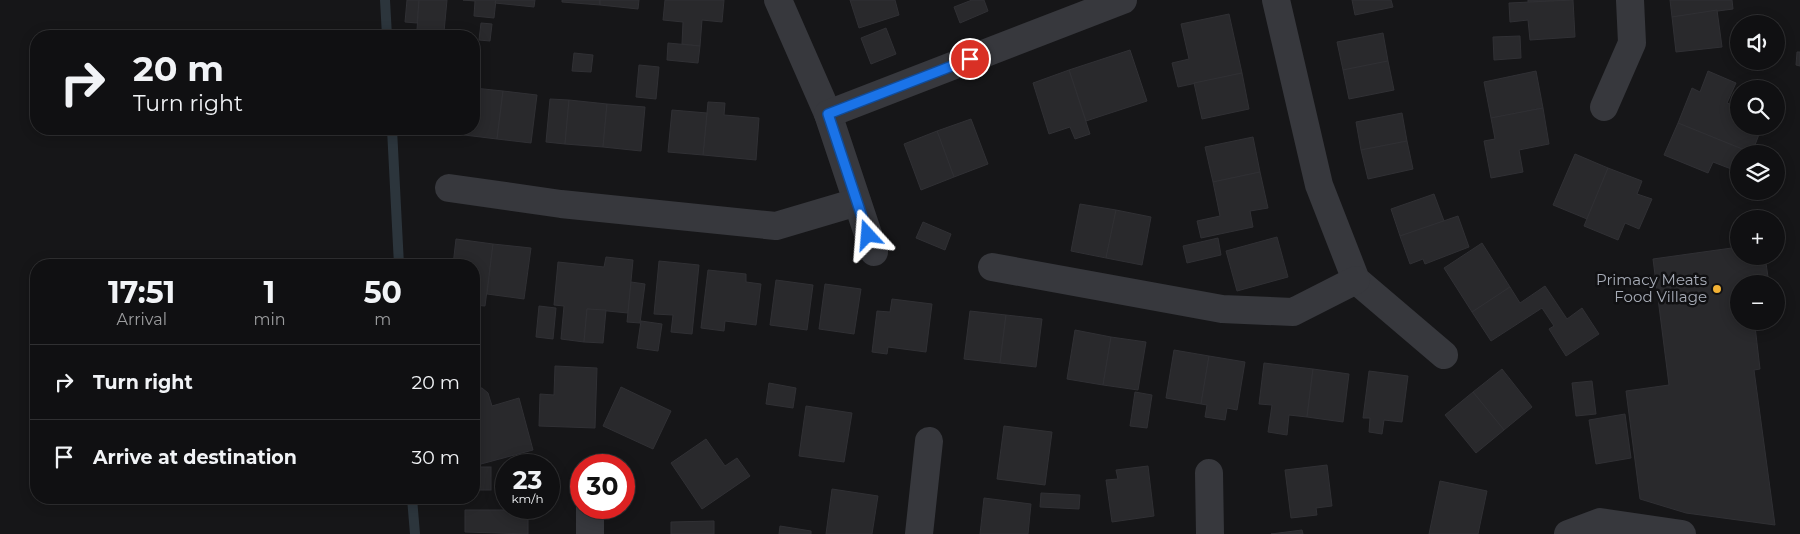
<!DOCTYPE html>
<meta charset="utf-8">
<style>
:root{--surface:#101012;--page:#1e1e20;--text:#f1f3f6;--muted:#9c9d9f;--line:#303032}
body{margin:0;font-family:Montserrat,sans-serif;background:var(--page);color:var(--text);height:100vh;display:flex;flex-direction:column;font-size:19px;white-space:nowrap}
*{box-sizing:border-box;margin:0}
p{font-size:16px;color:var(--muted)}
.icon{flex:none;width:28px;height:28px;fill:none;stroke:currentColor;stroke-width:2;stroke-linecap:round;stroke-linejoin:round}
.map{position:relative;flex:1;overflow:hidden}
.side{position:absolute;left:30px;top:259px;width:450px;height:245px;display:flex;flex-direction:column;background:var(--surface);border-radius:20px;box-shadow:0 2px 12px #0003,0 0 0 1px var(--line)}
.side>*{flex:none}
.banner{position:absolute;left:30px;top:30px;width:450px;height:105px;border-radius:20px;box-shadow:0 2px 12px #0003,0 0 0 1px var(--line);background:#101012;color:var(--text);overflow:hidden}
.controls{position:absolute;left:1730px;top:15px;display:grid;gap:10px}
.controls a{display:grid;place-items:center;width:55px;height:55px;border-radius:50%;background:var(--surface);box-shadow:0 2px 12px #0003,0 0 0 1px var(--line);font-size:25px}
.speed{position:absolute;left:495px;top:454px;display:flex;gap:10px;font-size:25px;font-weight:700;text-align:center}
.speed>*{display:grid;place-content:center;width:65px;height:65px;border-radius:50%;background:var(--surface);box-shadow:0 2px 12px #0003,0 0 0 1px var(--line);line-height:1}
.speed small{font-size:12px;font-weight:400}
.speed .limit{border:8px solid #d22;background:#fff;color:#111}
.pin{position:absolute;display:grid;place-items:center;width:42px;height:42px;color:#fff;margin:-21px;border:2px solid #fff;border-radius:50%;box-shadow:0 1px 5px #0007}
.me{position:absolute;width:55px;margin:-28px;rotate:341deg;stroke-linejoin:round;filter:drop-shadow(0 0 4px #0008)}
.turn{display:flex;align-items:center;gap:18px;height:105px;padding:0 20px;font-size:22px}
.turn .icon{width:65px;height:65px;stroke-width:2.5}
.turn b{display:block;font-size:35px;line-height:42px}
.eta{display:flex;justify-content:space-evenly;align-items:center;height:85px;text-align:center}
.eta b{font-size:30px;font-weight:700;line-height:35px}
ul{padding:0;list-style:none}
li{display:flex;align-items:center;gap:15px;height:75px;padding:0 20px;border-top:1px solid var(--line)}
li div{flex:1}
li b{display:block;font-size:19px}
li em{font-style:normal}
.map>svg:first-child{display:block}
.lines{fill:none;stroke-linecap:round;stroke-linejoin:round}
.stream{stroke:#2c353c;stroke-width:10}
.building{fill:#29292c;stroke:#303034}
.street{stroke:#37383d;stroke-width:28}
.route-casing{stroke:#114b97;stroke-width:12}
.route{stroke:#1a73e8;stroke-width:9}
.poi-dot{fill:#f2b134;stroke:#111113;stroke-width:2}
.labels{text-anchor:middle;stroke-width:5;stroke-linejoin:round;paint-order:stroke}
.poi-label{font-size:15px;fill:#a8adb8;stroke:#111113;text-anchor:end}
</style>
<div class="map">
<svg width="1800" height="534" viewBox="0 0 1800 534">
<rect width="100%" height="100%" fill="#161618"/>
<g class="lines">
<!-- stream -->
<g class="stream">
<polyline points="385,0 387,36"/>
<polyline points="392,129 399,265"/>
<polyline points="412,498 415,534"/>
</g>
</g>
<!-- building -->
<g class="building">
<polygon points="407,0 419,0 417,23 405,22"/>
<polygon points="419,0 447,0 444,32 417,30"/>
<polygon points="463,0 496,0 494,18 474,16 475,1"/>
<polygon points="496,0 535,0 534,7 495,3"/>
<polygon points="562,0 600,0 600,5 562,2"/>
<polygon points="600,0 639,0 638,9 600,5"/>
<polygon points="665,0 724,0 722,22 702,20 700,46 682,44 683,22 663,20"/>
<polygon points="850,0 895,0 899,15 859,28"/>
<polygon points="972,0 984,0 988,11 960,23 954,7"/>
<polygon points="1352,0 1391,0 1393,7 1355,15"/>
<polygon points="1528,0 1569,0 1528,2"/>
<polygon points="1573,0 1575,37 1530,40 1528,20 1510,22 1509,3"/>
<polygon points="1670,0 1732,0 1733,9 1672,17"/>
<polygon points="1717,10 1722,47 1676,52 1672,17"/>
<polygon points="1229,14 1242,73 1178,87 1172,63 1189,59 1181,24"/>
<polygon points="481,23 492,24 490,41 479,40"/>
<polygon points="886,28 896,54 871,64 861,38"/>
<polygon points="1383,33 1388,61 1343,70 1337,42"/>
<polygon points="1520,36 1521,58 1494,60 1493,37"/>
<polygon points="668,43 700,46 698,63 667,60"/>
<polygon points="1130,50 1147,101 1086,121 1069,70"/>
<polygon points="1797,52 1800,52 1800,66 1796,65"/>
<polygon points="574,53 593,55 591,72 572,71"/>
<polygon points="1388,61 1394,90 1349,99 1343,70"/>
<polygon points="639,65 659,67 656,99 636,97"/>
<polygon points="1069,70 1090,134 1075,139 1070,127 1049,134 1033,83"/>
<polygon points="1536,71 1543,108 1491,118 1484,82"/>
<polygon points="1708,71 1736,83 1727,103 1735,106 1731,117 1739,120 1739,126 1754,126 1761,129 1752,153 1678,123 1692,88 1700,92"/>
<polygon points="1242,73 1249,109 1202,119 1194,83"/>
<polygon points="474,88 503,91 497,139 464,135 464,129 474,129"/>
<polygon points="503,91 537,95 531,143 497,139"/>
<polygon points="550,99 569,100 565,144 546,142"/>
<polygon points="569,100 607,104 603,147 565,144"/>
<polygon points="708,102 725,103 724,115 759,118 756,160 703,155"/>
<polygon points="607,104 645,107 641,151 603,147"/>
<polygon points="1543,108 1549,144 1519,150 1523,172 1491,178 1484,141 1495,139 1491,118"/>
<polygon points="672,110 707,113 703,155 668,152"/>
<polygon points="1402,113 1407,141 1361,150 1356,122"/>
<polygon points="971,119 988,164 954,177 937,131"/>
<polygon points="1678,123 1752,153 1751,154 1739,154 1739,172 1713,162 1708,173 1664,155"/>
<polygon points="937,131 954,177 921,190 904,144"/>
<polygon points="1253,137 1260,172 1213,182 1205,147"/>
<polygon points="1407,141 1413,169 1368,179 1361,150"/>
<polygon points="1575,154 1608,168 1587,219 1553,205"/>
<polygon points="1608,168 1642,181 1637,194 1652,199 1639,229 1625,223 1618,240 1584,226"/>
<polygon points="1260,172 1268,208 1250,211 1253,227 1201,238 1197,221 1220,216 1213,182"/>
<polygon points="1434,194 1444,221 1400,236 1391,209"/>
<polygon points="1080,204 1116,210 1106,258 1071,251"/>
<polygon points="1116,210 1151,217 1142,265 1106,258"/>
<polygon points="1458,216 1469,247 1425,264 1423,259 1410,264 1400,236"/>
<polygon points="923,222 951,234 945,250 916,238"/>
<polygon points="1277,237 1288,277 1237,291 1226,251"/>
<polygon points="1218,238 1221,255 1187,263 1183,246"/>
<polygon points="456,239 493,244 485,306 474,305 474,265 453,265"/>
<polygon points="1482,243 1510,287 1472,312 1444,268"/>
<polygon points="493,244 531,248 524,299 487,294"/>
<polygon points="1739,247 1739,256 1765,256 1769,284 1739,284 1739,321 1774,321 1774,323 1755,326 1760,369 1754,370 1775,525 1686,513 1640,499 1626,391 1669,385 1653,259"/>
<polygon points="606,257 633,260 628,313 587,309 584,342 561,339 564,306 554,305 558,262 604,267"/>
<polygon points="659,261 699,265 692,334 671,332 673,315 654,314"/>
<polygon points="708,270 746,274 746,282 761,284 756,325 725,321 724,331 701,328"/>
<polygon points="776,280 813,285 807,330 770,325"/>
<polygon points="631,282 645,284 640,323 627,322"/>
<polygon points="825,284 861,289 854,334 819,329"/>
<polygon points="1545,286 1567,319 1582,308 1599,334 1566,356 1549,329 1554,326 1542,308 1491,341 1472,312 1510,287 1520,303"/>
<polygon points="892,299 932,304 926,352 888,347 887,354 872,352 877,311 890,312"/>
<polygon points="539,306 556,308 553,339 536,337"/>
<polygon points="587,309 606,310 603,343 584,342"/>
<polygon points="970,311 1006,315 1000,363 964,359"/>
<polygon points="1006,315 1042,319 1036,367 1000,363"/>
<polygon points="641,321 662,324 658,351 637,348"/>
<polygon points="1075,330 1111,337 1103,385 1067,379"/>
<polygon points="1111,337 1146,342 1138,390 1103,385"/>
<polygon points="1174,350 1209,356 1201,404 1166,398"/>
<polygon points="1209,356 1245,362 1237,410 1227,408 1225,420 1205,417 1207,405 1201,404"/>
<polygon points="1264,363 1313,369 1307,417 1289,415 1287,435 1268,432 1272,405 1259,404"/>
<polygon points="555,366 597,368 595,428 539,426 540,394 554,395"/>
<polygon points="1313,369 1349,374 1343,422 1307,417"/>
<polygon points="1502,369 1532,407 1504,430 1473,392"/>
<polygon points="1369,371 1408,376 1402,422 1384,420 1382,434 1369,432 1370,418 1363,418"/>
<polygon points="1592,381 1596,414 1576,416 1572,383"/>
<polygon points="769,383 796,388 793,408 766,404"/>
<polygon points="621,387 671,411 653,449 603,426"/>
<polygon points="474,388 482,388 488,393 492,406 519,398 533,450 481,464 474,436"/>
<polygon points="1135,392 1152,395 1147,428 1130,426"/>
<polygon points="1473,392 1504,430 1476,453 1445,415"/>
<polygon points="806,406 852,413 844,462 799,456"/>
<polygon points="1625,414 1631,458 1596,464 1589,420"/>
<polygon points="1004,426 1052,432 1045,485 997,479"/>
<polygon points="706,439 725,466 737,458 750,476 702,509 671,463"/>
<polygon points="1327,465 1332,506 1316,508 1317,515 1291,518 1285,470"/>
<polygon points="1148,466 1154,516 1112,522 1106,480 1118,479 1116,470"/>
<rect x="474" y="467" width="17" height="23"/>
<polygon points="1440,481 1487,491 1478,534 1429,534"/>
<polygon points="832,489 878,496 872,534 826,534"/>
<polygon points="1041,493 1080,495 1079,509 1040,507"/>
<polygon points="984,498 1031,504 1028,534 980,534"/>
<polygon points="465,510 528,510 528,534 465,532"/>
<polygon points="714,521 714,534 671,534 671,522"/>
<polygon points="780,526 811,531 811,534 779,534"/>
<polygon points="1302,530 1303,534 1271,534"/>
</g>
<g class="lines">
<!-- street -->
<g class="street">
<polyline points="778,0 828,114 874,252"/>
<polyline points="1276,0 1319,185 1356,280 1444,355"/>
<polyline points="1604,107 1632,43 1630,0"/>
<polyline points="828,114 1123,0"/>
<polyline points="449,188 561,204 776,226 857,202"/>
<polyline points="992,267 1222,309 1293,312 1356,280"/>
<polyline points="1209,473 1210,534"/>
<polyline points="590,534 590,508"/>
<polyline points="919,534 929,441"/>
<polyline points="1568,534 1600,522 1682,534"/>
</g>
</g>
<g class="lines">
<!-- route casing -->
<g class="route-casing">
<polyline id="route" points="868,235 828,114 970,59"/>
</g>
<!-- route -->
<use href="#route" class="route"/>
</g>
<!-- markers -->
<circle class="poi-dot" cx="1717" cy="289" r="5"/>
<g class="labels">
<!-- poi labels -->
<g class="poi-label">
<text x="1707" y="285">Primacy Meats<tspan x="1707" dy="17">Food Village</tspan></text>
</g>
</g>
</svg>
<div class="controls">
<a><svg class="icon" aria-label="sound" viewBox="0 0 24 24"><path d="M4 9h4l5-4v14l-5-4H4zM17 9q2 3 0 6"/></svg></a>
<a><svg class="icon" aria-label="search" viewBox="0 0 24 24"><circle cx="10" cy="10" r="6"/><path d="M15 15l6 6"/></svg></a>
<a><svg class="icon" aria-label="layers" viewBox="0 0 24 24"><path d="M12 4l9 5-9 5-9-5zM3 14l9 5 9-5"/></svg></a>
<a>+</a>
<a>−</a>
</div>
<div class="speed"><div>23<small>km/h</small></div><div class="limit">30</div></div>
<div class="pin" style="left:970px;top:59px;background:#d93025"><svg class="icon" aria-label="arrive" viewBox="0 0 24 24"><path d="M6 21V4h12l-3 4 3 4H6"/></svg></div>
<svg class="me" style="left:868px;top:235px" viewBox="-20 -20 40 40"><path d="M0-17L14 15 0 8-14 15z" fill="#1a73e8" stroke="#fff" stroke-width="4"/></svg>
<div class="banner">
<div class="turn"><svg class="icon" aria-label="right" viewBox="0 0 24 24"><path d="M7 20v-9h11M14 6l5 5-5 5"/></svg><div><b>20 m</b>Turn right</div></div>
</div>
<section class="side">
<div class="eta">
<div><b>17:51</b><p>Arrival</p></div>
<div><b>1</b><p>min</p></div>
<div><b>50</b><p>m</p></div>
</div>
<ul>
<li><svg class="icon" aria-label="right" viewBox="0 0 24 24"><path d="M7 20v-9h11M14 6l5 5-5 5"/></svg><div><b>Turn right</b></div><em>20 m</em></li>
<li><svg class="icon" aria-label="arrive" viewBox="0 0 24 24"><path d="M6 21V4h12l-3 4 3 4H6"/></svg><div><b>Arrive at destination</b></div><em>30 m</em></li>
</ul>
</section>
</div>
